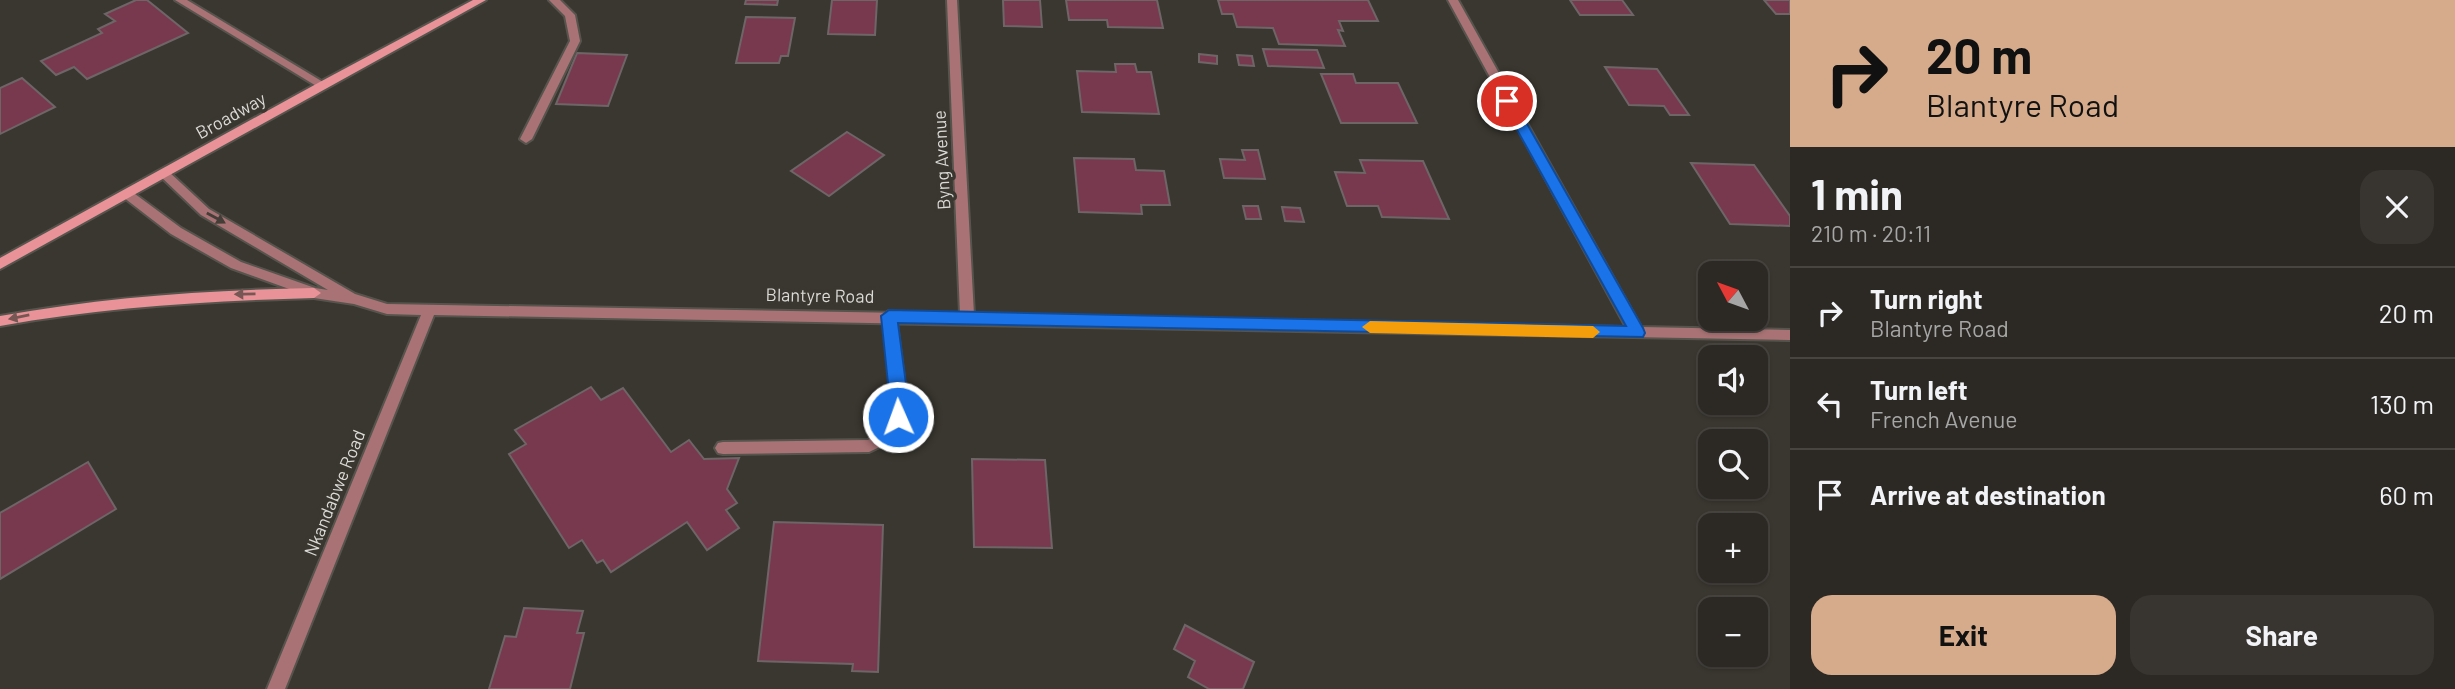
<!DOCTYPE html>
<meta charset="utf-8">
<style>
:root{--surface:#2c2924;--page:#383531;--text:#f1f3f6;--muted:#a6a6a6;--line:#484541;--accent:#d6ab8b}
body{margin:0;font-family:Barlow,sans-serif;background:var(--page);color:var(--text);height:100vh;display:flex;flex-direction:column;font-size:26px;white-space:nowrap}
*{box-sizing:border-box;margin:0}
p{font-size:23px;color:var(--muted)}
.icon{flex:none;width:38px;height:38px;fill:none;stroke:currentColor;stroke-width:2;stroke-linecap:round;stroke-linejoin:round}
.map{position:relative;flex:1;overflow:hidden}
.drawer{display:flex;flex-direction:column;background:var(--surface);width:665px}
.drawer>*{flex:none}
.guide{background:#d6ab8b;color:#111;overflow:hidden}
.needle{width:46px;rotate:311deg}
.controls{position:absolute;left:1698px;top:261px;display:grid;gap:14px}
.controls a{display:grid;place-items:center;width:70px;height:70px;border-radius:14px;background:var(--surface);box-shadow:0 2px 5px #0004,0 0 0 2px var(--line);font-size:35px}
.pin{position:absolute;display:grid;place-items:center;width:60px;height:60px;color:#fff;margin:-30px;border:4px solid #fff;border-radius:50%;box-shadow:0 2px 7px #0007}
.me{position:absolute;width:77px;margin:-38px;rotate:358deg;stroke-linejoin:round;filter:drop-shadow(0 0 5px #0008)}
.turn{display:flex;align-items:center;gap:24px;height:147px;padding:0 21px;font-size:32px}
.turn .icon{width:91px;height:91px;stroke-width:2.5}
.turn b{display:block;font-size:49px;line-height:60px}
.round{display:grid;place-items:center;flex:none;width:74px;height:74px;border-radius:21px;background:var(--page)}
.head{display:flex;align-items:center;justify-content:space-between;height:119px;padding:0 21px}
h1{font-size:42px;font-weight:700;line-height:52px}
.button{display:flex;gap:14px;margin-top:auto;padding:14px 21px}
.button a{flex:1;height:80px;border-radius:21px;background:var(--accent);color:#111;font-size:28px;font-weight:700;line-height:80px;text-align:center}
.button a+a{background:var(--page);color:var(--text)}
ul{padding:0;list-style:none}
li{display:flex;align-items:center;gap:21px;height:91px;padding:0 21px;border-top:2px solid var(--line)}
li div{flex:1}
li b{display:block;font-size:26px}
li em{font-style:normal}
main{display:flex;flex:1;min-height:0}
.map>svg:first-child{display:block}
.building{fill:#78394f;stroke:#6e6567;stroke-width:2}
.lines{fill:none;stroke-linecap:round;stroke-linejoin:round}
.lane-casing{stroke:#57544e;stroke-width:4}
.street-casing{stroke:#57544e;stroke-width:4}
.secondary-casing{stroke:#57544e;stroke-width:4}
.lane{fill:#a97375;fill-rule:evenodd}
.street{fill:#a97375;fill-rule:evenodd}
.secondary{fill:#e99398;fill-rule:evenodd}
.oneway{fill:#453d37}
.oneway2{fill:#775754}
.route{fill:#1a73e8;stroke:#114b97;stroke-width:2}
.slow{fill:#f59e0b}
.labels{text-anchor:middle;stroke-width:7;stroke-linejoin:round;paint-order:stroke}
.street-label{font-size:18px;fill:#dcdad6;stroke:#3a3730}
</style>
<main>
<div class="map">
<svg width="1790" height="689" viewBox="0 0 1790 689">
<rect width="100%" height="100%" fill="#3a3730"/>
<!-- building -->
<g class="building">
<polygon points="136,0 147,0 188,33 87,79 74,67 56,75 41,61 102,33 98,29 115,21 105,14"/>
<polygon points="746,0 778,0 777,5 745,4"/>
<polygon points="832,0 877,0 875,35 828,34"/>
<polygon points="1003,0 1040,0 1042,27 1004,26"/>
<polygon points="1066,0 1157,0 1163,28 1108,27 1107,20 1069,20"/>
<polygon points="1218,0 1368,0 1378,21 1339,21 1343,31 1338,30 1345,46 1279,44 1273,28 1237,27 1233,14 1222,14"/>
<polygon points="1570,0 1622,0 1633,15 1580,15"/>
<polygon points="1764,0 1790,0 1790,14 1776,14"/>
<polygon points="746,17 795,18 788,56 781,56 779,63 736,63"/>
<polygon points="1263,49 1317,50 1324,68 1268,66"/>
<polygon points="577,53 627,55 608,106 556,104"/>
<polygon points="1199,54 1217,56 1217,64 1199,62"/>
<polygon points="1237,55 1252,56 1254,66 1239,65"/>
<polygon points="1115,64 1135,64 1137,72 1151,72 1159,114 1082,112 1077,71 1116,72"/>
<polygon points="1605,67 1657,69 1689,115 1670,115 1664,106 1629,105"/>
<polygon points="1321,74 1353,74 1356,83 1398,83 1417,123 1341,123"/>
<polygon points="22,78 55,107 0,134 0,88"/>
<polygon points="847,132 884,155 829,196 791,171"/>
<polygon points="1242,150 1258,150 1265,179 1224,178 1220,159 1245,160"/>
<polygon points="1074,158 1134,159 1136,170 1164,171 1170,205 1141,205 1142,214 1079,212"/>
<polygon points="1360,160 1423,161 1449,219 1382,217 1378,206 1347,206 1335,172 1365,173"/>
<polygon points="1691,163 1754,165 1790,216 1790,226 1730,224"/>
<polygon points="1243,206 1258,206 1261,219 1246,219"/>
<polygon points="1282,207 1300,208 1304,222 1285,221"/>
<polygon points="591,387 601,400 623,388 671,452 689,440 704,459 739,458 727,489 737,503 726,510 739,528 707,550 687,522 611,572 603,560 597,563 582,540 569,548 509,454 526,444 515,430"/>
<polygon points="972,459 1045,460 1052,548 974,547"/>
<polygon points="88,462 116,509 0,579 0,513"/>
<polygon points="774,522 883,525 878,672 852,671 853,664 758,661"/>
<polygon points="524,608 583,611 577,633 584,633 570,689 489,689 505,636 516,637"/>
<polygon points="1185,625 1254,662 1243,689 1209,689 1188,677 1195,661 1174,649"/>
</g>
<g class="lines">
<!-- lane casing -->
<g class="lane-casing">
<g id="lane">
<polygon points="175,0 187,0 328,85 322,88 318,87"/>
<polygon points="549,0 560,0 575,15 580,41 532,139 526,143 520,139 570,41 565,16"/>
<path d="M889,311L896,316L906,395L902,424L892,441L869,452L723,454L718,453L715,448L718,443L723,442L868,440C873,437 878,435 882,431C903,408 886,344 882,316Z"/>
</g>
</g>
<!-- street casing -->
<g class="street-casing">
<polygon id="street" points="947,0 957,0 974,315 1626,327 1448,0 1458,0 1641,327 1790,330 1790,340 434,315 285,689 267,689 421,315 387,314 354,304 314,298 231,268 171,234 123,197 121,194 123,191 131,191 181,228 241,262 315,288 328,290 201,215 158,174 160,171 168,171 209,209 355,294 387,304 960,314"/>
</g>
<!-- secondary casing -->
<g class="secondary-casing">
<g id="secondary">
<polygon points="473,0 486,0 0,269 0,258 318,83"/>
<path d="M314,288L321,293L314,298C208,301 104,307 0,326V316C104,297 208,290 314,288Z"/>
</g>
</g>
<!-- lane -->
<use href="#lane" class="lane"/>
<!-- street -->
<use href="#street" class="street"/>
<!-- secondary -->
<use href="#secondary" class="secondary"/>
</g>
<!-- one-way arrows -->
<defs><path id="oneway-solid" d="M-6-.8H1V-3.2L6.5 0L1 3.2V.8H-6Z" transform="scale(1.75)"/></defs>
<use class="oneway" href="#oneway-solid" transform="translate(216 218) rotate(29)"/>
<g class="oneway2">
<use href="#oneway-solid" transform="translate(245 294) rotate(179)"/>
<use href="#oneway-solid" transform="translate(19 317) rotate(169)"/>
</g>
<!-- route -->
<polygon class="route" points="1507,97 1514,101 1643,328 1645,333 1643,337 898,323 908,399 904,422 892,422 881,316 889,310 1626,326 1501,101"/>
<!-- slow -->
<polygon class="slow" points="1370,321 1593,326 1600,332 1593,338 1370,333 1362,327"/>
<g class="labels">
<!-- street labels -->
<g class="street-label">
<text transform="translate(231 116) rotate(-29)" y="6">Broadway</text>
<text transform="translate(942 160) rotate(-93)" y="6">Byng Avenue</text>
<text transform="translate(820 296) rotate(1)" y="6">Blantyre Road</text>
<text transform="translate(335 493) rotate(-68)" y="6">Nkandabwe Road</text>
</g>
</g>
</svg>
<div class="controls">
<a><svg class="needle" viewBox="-14 -14 28 28"><path d="M0-13l5 13h-10z" fill="#e53935"/><path d="M0 13l5-13h-10z" fill="#a6a6a6"/></svg></a>
<a><svg class="icon" aria-label="sound" viewBox="0 0 24 24"><path d="M4 9h4l5-4v14l-5-4H4zM17 9q2 3 0 6"/></svg></a>
<a><svg class="icon" aria-label="search" viewBox="0 0 24 24"><circle cx="10" cy="10" r="6"/><path d="M15 15l6 6"/></svg></a>
<a>+</a>
<a>−</a>
</div>
<div class="pin" style="left:1507px;top:101px;background:#d93025"><svg class="icon" aria-label="arrive" viewBox="0 0 24 24"><path d="M6 21V4h12l-3 4 3 4H6"/></svg></div>
<svg class="me" style="left:898px;top:417px" viewBox="-20 -20 40 40"><circle r="17" fill="#1a73e8" stroke="#fff" stroke-width="3"/><path d="M0-11L8 9 0 5-8 9z" fill="#fff"/></svg>
</div>
<section class="drawer">
<div class="guide">
<div class="turn"><svg class="icon" aria-label="right" viewBox="0 0 24 24"><path d="M7 20v-9h11M14 6l5 5-5 5"/></svg><div><b>20 m</b>Blantyre Road</div></div>
</div>
<div class="head"><div><h1>1 min</h1><p>210 m · 20:11</p></div><a class="round"><svg class="icon" aria-label="close" viewBox="0 0 24 24"><path d="M6 6l12 12M18 6L6 18"/></svg></a></div>
<ul>
<li><svg class="icon" aria-label="right" viewBox="0 0 24 24"><path d="M7 20v-9h11M14 6l5 5-5 5"/></svg><div><b>Turn right</b><p>Blantyre Road</p></div><em>20 m</em></li>
<li><svg class="icon" aria-label="left" viewBox="0 0 24 24"><path d="M17 20v-9H6M10 6l-5 5 5 5"/></svg><div><b>Turn left</b><p>French Avenue</p></div><em>130 m</em></li>
<li><svg class="icon" aria-label="arrive" viewBox="0 0 24 24"><path d="M6 21V4h12l-3 4 3 4H6"/></svg><div><b>Arrive at destination</b></div><em>60 m</em></li>
</ul>
<div class="button"><a>Exit</a><a>Share</a></div>
</section>
</main>
